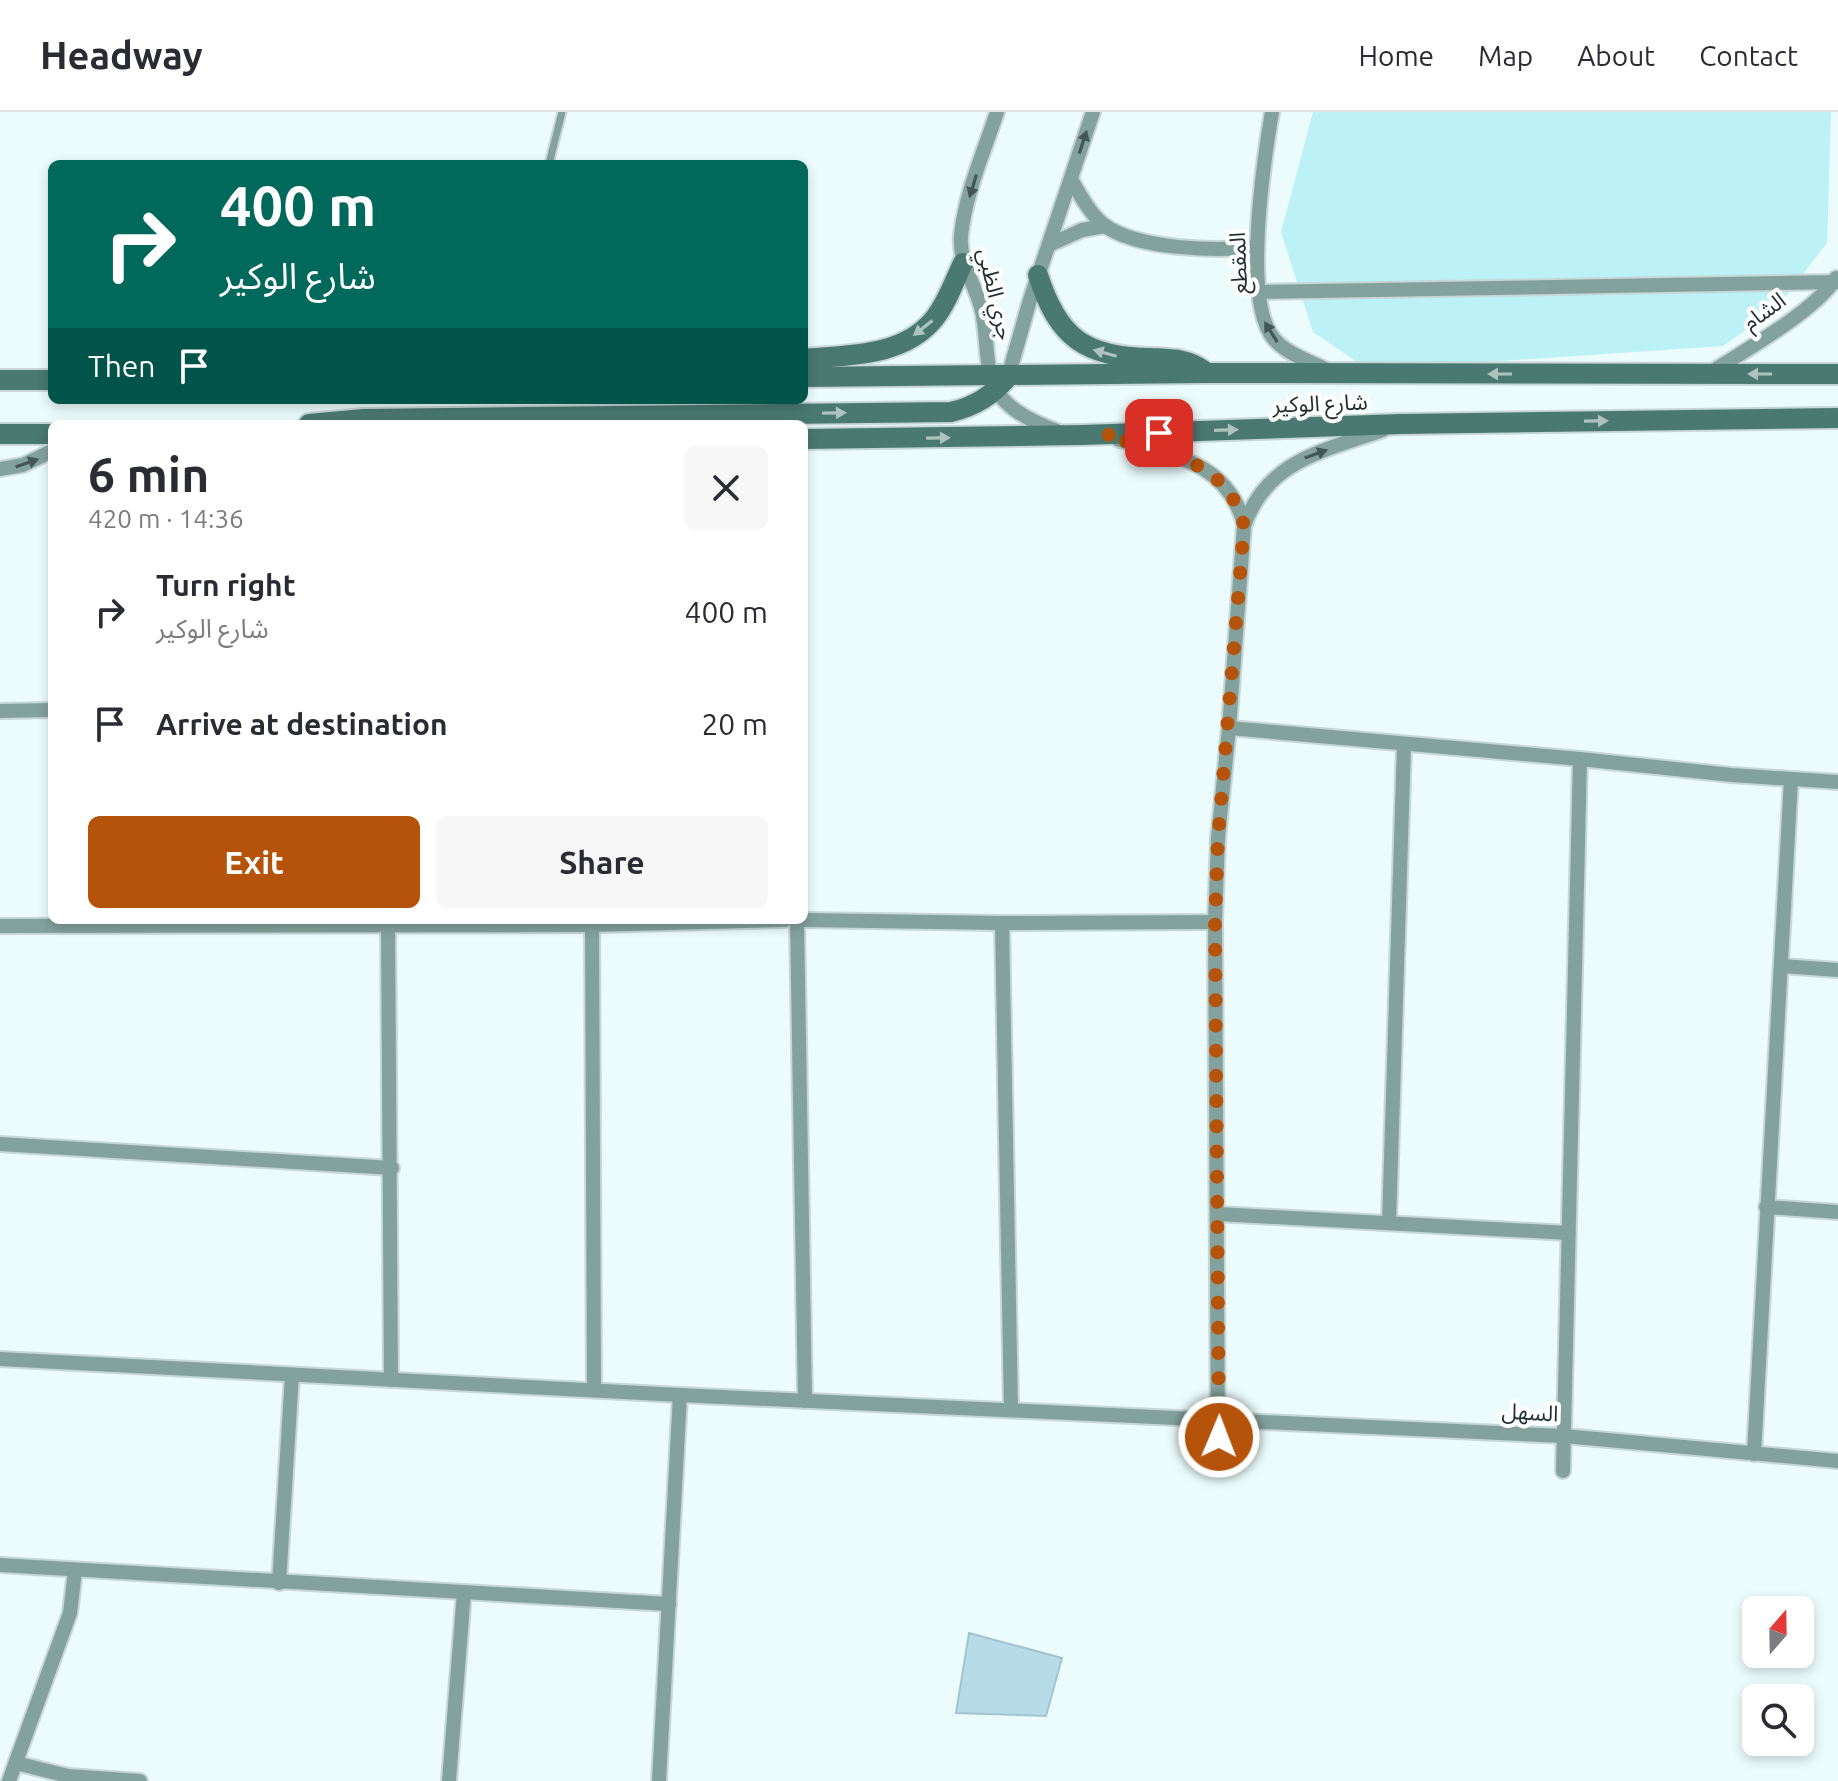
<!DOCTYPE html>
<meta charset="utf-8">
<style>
:root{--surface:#fff;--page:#f7f7f7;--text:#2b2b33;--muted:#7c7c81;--line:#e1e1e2;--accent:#b45309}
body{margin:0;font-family:Ubuntu,"Noto Sans Arabic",sans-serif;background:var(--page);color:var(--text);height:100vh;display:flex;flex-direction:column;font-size:30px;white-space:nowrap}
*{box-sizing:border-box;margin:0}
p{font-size:26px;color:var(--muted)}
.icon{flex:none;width:44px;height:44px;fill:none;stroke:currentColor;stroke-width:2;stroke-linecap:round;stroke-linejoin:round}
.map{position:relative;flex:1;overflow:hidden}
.panel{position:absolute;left:48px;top:308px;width:760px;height:504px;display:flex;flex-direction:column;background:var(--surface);border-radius:12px;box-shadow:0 4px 12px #0003}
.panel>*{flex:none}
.hud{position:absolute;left:48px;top:48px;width:760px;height:244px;border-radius:12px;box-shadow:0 4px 12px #0003;background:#00695c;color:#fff;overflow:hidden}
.needle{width:52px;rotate:20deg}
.tools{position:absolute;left:1742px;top:1484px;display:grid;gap:16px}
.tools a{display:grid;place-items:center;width:72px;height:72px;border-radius:12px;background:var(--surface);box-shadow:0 4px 12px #0003;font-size:40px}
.pin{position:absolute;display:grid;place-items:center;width:68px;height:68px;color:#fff;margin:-34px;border-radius:16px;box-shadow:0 4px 12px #0006}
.me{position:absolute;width:88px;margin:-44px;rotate:1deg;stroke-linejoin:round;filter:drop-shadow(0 0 6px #0008)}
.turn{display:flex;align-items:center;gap:28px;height:168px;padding:0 40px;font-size:36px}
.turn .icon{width:104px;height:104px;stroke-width:2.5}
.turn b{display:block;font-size:56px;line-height:68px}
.then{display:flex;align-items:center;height:76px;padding:0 40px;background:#0003;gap:16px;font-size:30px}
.round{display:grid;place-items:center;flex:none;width:84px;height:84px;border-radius:12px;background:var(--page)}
.summary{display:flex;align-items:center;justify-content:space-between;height:136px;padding:0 40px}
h1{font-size:48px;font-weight:600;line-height:60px}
.button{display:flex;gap:16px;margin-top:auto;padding:16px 40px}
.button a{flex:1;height:92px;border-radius:12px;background:var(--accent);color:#fff;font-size:32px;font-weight:600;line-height:92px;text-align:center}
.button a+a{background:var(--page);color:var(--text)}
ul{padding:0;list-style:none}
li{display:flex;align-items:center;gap:24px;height:112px;padding:0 40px}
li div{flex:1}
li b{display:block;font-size:30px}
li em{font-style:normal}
header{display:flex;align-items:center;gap:48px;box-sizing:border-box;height:112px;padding:0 40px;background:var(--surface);border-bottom:2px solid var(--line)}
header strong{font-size:38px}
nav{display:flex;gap:44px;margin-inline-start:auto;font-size:28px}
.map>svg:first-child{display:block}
.green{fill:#bcf1f6}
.building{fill:#b8dbe8;stroke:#a1c4d0;stroke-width:2}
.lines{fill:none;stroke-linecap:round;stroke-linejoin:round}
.service-casing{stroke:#c7d7d8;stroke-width:11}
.minor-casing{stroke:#c7d7d8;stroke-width:18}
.secondary-casing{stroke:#c7d7d8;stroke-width:24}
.service{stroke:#84a29d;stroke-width:7}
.minor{stroke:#84a29d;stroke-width:14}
.secondary{stroke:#4a7972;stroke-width:20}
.oneway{fill:#425756}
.oneway2{fill:#aec3c0}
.route{stroke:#b45309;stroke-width:14;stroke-dasharray:0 25.2}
.labels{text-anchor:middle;stroke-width:8;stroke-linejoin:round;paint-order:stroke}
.street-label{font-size:22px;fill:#1f2e2f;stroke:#fff}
</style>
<header>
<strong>Headway</strong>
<nav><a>Home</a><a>Map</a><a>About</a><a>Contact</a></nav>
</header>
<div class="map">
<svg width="1838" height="1669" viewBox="0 0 1838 1669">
<rect width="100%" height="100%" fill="#ecfcfd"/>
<!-- green -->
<polygon class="green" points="1313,0 1831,0 1827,131 1776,197 1723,234 1369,258 1313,220 1281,120"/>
<!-- building -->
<polygon class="building" points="969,1521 1062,1546 1046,1604 956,1601"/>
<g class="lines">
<!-- service casing -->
<g class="service-casing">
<polyline id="service" points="549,52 562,0"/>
</g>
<!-- minor casing -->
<g class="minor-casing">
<g id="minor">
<path d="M997,0C984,40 965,82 961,124C959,151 974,170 981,195C987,217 985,239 990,262C996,293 1030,309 1057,319"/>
<path d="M1272,0C1264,47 1242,190 1274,227C1287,242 1309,249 1327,258"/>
<path d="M1071,67C1080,83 1090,102 1104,113C1138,138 1216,139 1257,135"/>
<polyline points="1049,133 1082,118 1105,114"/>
<polyline points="1261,180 1838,170"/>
<path d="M1710,261C1744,239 1815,199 1836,166"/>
<polyline points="1008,265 1030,188 1093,0"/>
<path d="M1117,327C1171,343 1227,349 1244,412"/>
<polyline points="0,357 23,353 52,339"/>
<polyline points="1,599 52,598"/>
<polyline points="1229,616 1580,647 1732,663 1838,670"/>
<polyline points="797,808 805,1289"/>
<polyline points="804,808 1002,811 1215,810"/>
<polyline points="388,811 391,1268"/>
<polyline points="1002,811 1011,1298"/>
<polyline points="592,813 594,1278"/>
<polyline points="0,814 592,813 785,808"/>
<polyline points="1782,854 1838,858"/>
<polyline points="0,1032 392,1056"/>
<polyline points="1766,1095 1838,1100"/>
<polyline points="1218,1102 1568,1121"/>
<polyline points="1389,1111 1404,632"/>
<polyline points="0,1247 680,1283 1564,1324 1838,1349"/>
<path d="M1218,1342L1215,810L1218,726L1229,616L1244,414C1267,348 1324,339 1383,318"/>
<polyline points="1754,1342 1791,667"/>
<polyline points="1563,1359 1580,647"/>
<polyline points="0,1453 669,1492"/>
<polyline points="279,1471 292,1263"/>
<polyline points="16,1651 68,1664 140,1669"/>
<polyline points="9,1669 70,1501 75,1459"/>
<polyline points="449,1669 464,1480"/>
<polyline points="659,1669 680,1283"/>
</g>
</g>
<!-- secondary casing -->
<g class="secondary-casing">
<g id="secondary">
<path d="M1038,163C1058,226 1085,245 1150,246C1170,247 1186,246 1203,258"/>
<path d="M804,247C848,243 903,245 934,207C947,191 954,170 963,151"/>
<polyline points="804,265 1206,261 1838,262"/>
<polyline points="0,268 52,268"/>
<path d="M309,312L364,307L951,300C976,294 991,284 1008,265"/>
<polyline points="0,322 52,322"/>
<polyline points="804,327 1082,323 1401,312 1838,306"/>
</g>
</g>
<!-- service -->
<use href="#service" class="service"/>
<!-- minor -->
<use href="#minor" class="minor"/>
<!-- secondary -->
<use href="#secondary" class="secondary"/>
</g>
<!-- one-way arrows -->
<defs><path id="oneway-solid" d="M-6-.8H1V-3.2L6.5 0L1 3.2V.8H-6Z" transform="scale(2)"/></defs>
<g class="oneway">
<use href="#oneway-solid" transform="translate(1083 30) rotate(-72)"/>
<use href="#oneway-solid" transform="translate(973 74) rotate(107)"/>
<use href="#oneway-solid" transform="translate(1271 220) rotate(-122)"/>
<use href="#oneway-solid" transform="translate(1316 342) rotate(-20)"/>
<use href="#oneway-solid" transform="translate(27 351) rotate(-19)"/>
</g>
<g class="oneway2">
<use href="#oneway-solid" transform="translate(923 216) rotate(142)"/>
<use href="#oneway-solid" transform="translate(1105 241) rotate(-164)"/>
<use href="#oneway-solid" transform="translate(1500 262) rotate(-180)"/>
<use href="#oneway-solid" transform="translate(1760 262) rotate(180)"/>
<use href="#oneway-solid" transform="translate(834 301) rotate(-1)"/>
<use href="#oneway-solid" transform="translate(1596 309) rotate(-1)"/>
<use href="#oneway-solid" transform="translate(1226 318) rotate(-2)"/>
<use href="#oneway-solid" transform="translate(938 326) rotate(-1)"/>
</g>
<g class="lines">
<!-- route -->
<path class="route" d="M1159,321L1105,323C1163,341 1227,346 1244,414L1218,726L1215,810L1219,1325"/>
</g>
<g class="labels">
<!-- street labels -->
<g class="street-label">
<text transform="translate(1238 151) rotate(-92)" y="8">المقطع</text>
<text transform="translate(996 182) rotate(77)" y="8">جري الظبي</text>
<text transform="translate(1764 199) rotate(-36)" y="8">الشام</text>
<text transform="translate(1320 291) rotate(-2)" y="8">شارع الوكير</text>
<text transform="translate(1530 1300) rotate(3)" y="8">السهل</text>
</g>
</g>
</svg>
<div class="tools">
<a><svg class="needle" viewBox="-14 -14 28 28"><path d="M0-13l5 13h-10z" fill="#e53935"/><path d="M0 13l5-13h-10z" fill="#7c7c81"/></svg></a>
<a><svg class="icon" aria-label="search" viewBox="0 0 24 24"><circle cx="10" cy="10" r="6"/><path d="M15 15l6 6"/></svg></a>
</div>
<div class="pin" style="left:1159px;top:321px;background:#d93025"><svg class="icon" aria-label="arrive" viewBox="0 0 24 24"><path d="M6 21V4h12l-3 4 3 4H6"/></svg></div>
<svg class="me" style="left:1219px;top:1325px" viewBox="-20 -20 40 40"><circle r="17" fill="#b45309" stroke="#fff" stroke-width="3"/><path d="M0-11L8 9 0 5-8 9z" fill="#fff"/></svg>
<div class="hud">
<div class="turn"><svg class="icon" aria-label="right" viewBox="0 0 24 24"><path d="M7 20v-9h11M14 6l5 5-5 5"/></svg><div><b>400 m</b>شارع الوكير</div></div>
<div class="then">Then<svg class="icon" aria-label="arrive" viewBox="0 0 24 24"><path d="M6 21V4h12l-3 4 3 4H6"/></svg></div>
</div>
<section class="panel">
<div class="summary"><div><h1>6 min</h1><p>420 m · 14:36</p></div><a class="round"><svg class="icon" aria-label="close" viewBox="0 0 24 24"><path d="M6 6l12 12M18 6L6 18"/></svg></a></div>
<ul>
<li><svg class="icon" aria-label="right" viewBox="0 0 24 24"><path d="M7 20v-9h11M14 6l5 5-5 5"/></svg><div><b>Turn right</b><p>شارع الوكير</p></div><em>400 m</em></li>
<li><svg class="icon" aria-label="arrive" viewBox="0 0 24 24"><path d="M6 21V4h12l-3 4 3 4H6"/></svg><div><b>Arrive at destination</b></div><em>20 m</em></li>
</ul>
<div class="button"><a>Exit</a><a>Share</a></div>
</section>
</div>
